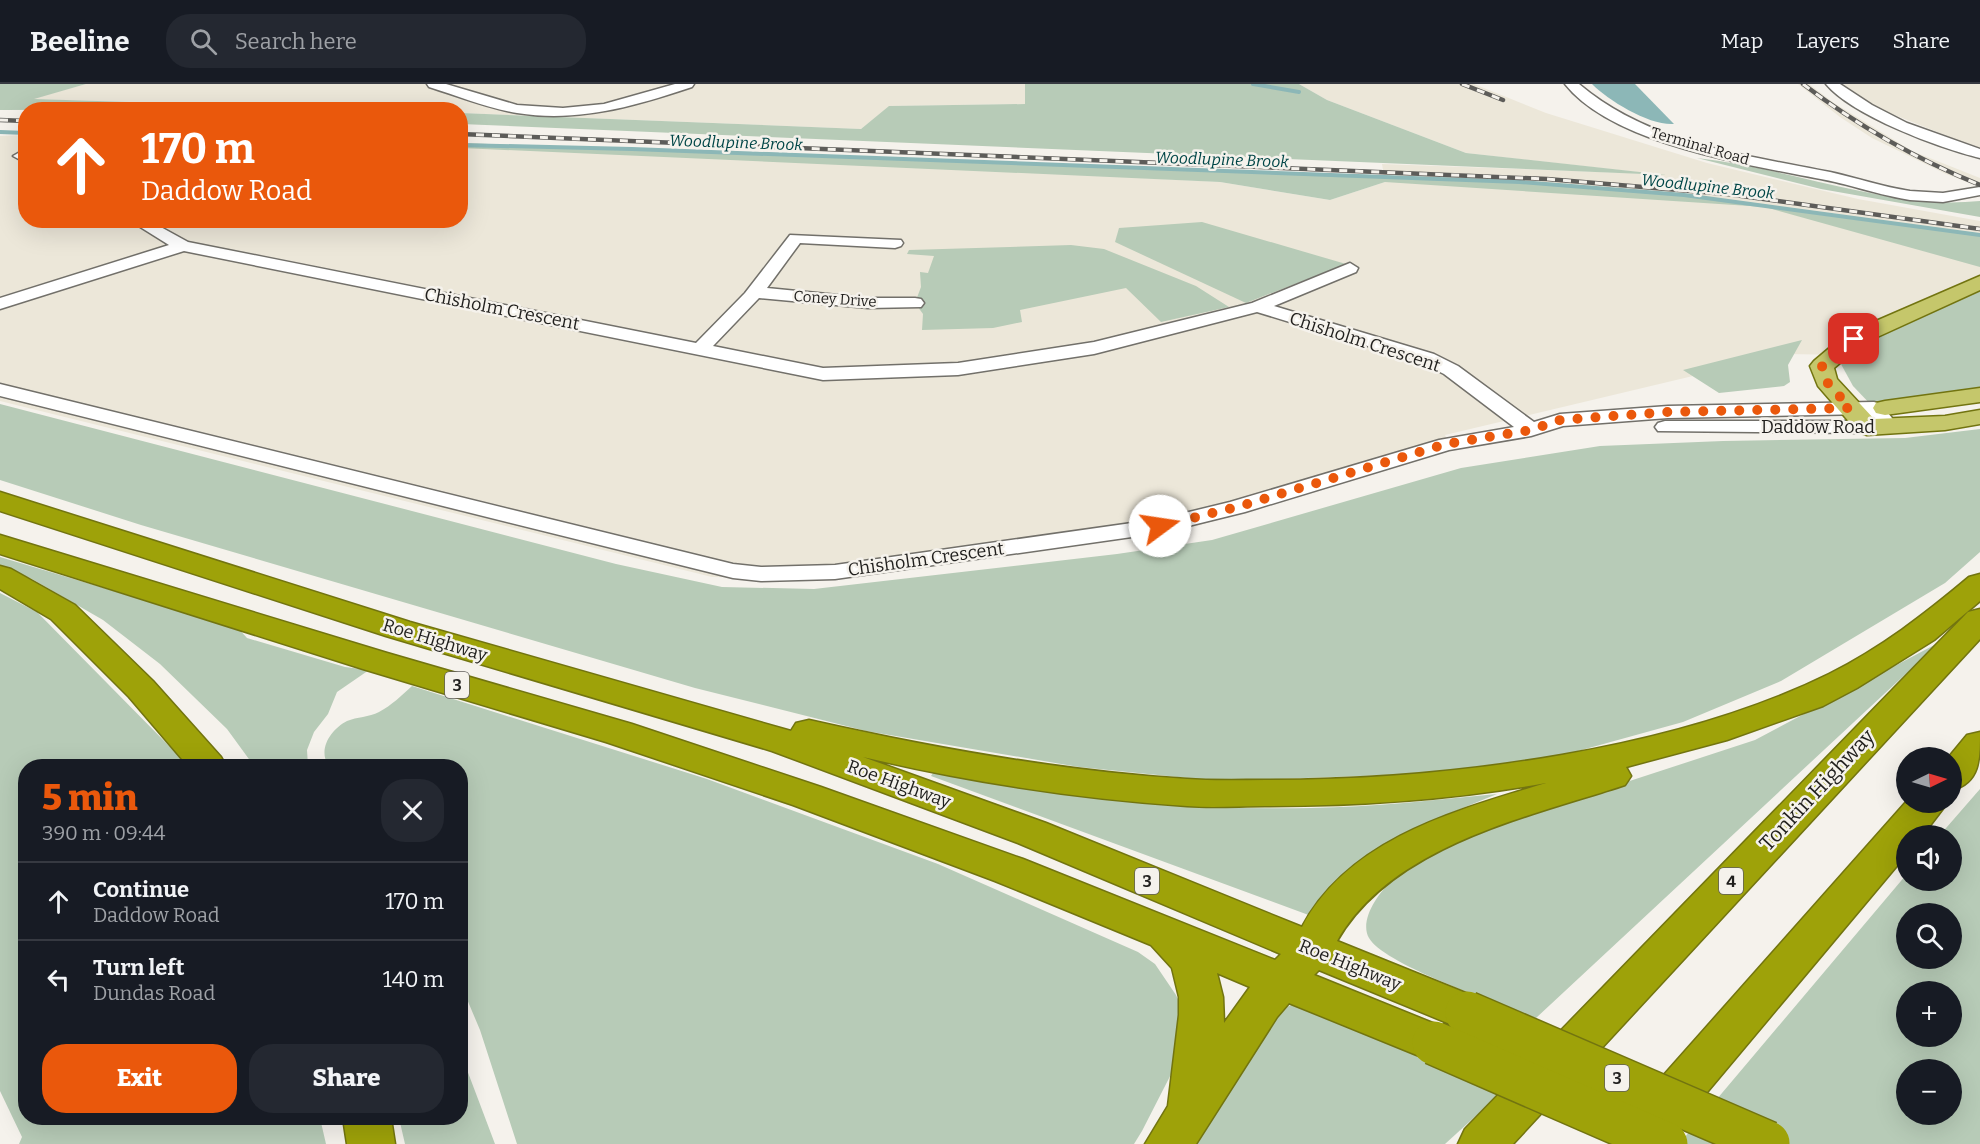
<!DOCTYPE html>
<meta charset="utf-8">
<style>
:root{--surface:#171b24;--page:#242831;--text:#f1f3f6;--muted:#9ea1a6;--line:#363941;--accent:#ea580c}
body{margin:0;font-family:Bitter,serif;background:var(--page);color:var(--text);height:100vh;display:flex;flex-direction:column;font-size:22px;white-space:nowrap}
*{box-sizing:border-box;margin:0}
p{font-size:20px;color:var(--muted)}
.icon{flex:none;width:33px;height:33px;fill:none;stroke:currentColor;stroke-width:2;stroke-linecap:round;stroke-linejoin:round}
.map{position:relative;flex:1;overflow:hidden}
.drawer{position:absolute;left:18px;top:675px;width:450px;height:366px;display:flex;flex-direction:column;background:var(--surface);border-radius:24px;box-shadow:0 6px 24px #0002}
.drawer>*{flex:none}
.top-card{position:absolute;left:18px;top:18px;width:450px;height:126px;border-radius:24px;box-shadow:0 6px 24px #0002;background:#ea580c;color:#fff;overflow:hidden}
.needle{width:39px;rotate:85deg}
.tools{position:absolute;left:1896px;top:663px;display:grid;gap:12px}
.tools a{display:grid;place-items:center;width:66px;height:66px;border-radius:50%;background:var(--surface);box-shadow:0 6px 24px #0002;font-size:30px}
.pin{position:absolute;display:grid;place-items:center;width:51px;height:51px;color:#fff;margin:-26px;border-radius:12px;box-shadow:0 3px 9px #0006}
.me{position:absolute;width:66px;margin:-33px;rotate:76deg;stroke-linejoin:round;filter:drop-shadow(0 0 4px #0008)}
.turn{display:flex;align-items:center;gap:21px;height:126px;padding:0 24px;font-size:27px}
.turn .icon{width:78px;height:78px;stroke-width:2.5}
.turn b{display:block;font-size:42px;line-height:51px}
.round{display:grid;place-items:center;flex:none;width:63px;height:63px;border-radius:24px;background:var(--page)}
.overview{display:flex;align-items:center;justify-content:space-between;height:102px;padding:0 24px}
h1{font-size:36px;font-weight:800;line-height:45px;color:var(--accent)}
.cta{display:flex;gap:12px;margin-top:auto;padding:12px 24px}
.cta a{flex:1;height:69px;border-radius:24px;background:var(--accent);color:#fff;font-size:24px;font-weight:800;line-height:69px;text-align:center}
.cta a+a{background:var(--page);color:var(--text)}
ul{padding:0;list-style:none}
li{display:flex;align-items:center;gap:18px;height:78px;padding:0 24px;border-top:2px solid var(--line)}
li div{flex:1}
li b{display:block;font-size:22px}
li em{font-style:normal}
header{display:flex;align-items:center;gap:36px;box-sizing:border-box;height:84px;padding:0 30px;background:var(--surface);border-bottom:2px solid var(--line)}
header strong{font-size:28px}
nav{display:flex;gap:33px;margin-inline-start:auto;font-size:21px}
.search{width:420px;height:54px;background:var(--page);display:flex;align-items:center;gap:15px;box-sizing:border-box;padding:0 21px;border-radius:24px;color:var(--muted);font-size:22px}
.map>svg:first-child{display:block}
.built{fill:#ece7d9}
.green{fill:#b7cbb7;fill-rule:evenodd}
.water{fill:#8cb7b7}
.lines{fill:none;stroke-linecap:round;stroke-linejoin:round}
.stream{stroke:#8cb7b7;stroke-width:4}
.minor-casing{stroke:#72706a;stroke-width:3}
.major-casing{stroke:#727410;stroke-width:3}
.highway-casing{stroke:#727410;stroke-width:3}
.minor{fill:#fff;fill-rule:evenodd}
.major{fill:#c5c76b;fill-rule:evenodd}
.highway{fill:#9ea209;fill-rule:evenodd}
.rail-casing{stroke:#5d5c59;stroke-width:4.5}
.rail{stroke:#f5f2ec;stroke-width:3;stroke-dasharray:8;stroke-linecap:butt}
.highway-bridge-casing{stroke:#727410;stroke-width:46;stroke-linecap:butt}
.highway-bridge{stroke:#9ea209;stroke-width:43}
.route{stroke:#ea580c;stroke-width:10;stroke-dasharray:0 18}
.labels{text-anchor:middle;stroke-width:5;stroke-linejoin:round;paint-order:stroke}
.far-street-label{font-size:15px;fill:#201f1d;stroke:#f5f2ec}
.far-water-label{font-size:16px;font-style:italic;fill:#004647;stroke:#f5f2ec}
.shield{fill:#f5f2ec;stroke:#605e5b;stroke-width:1.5}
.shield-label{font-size:16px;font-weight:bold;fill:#201f1d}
.street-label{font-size:18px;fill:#201f1d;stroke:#f5f2ec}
.near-street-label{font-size:21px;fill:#201f1d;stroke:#f5f2ec}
</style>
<header>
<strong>Beeline</strong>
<div class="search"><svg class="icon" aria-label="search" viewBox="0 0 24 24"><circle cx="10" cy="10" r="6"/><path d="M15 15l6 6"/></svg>Search here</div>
<nav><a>Map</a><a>Layers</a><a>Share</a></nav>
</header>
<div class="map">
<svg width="1980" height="1060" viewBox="0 0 1980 1060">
<rect width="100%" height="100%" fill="#f5f2ec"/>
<!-- built -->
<g class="built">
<polygon points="86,0 1025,0 1025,20 890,22 861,45 461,29 460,26 361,25 31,15"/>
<polygon points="1299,0 1474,0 1546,29 1707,79 1858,115 1980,137 1980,151 1771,124 1980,182 1980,208 1848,271 1785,270 1445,351 1451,364 1197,442 826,494 712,493 0,317 0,52 25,51 26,136 460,136 461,63 893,81 1220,98 1330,116 1385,98 1382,80 1655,90 1466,69 1327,16"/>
<polygon points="1798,0 1809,0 1834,19 1912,67 1980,94 1980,103 1946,90 1872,54 1840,33"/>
<polygon points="1843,0 1980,0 1980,65 1877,24"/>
</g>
<!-- green -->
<g class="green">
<polygon points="0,0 86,0 34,15 355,25 0,26"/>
<polygon points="1025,0 1299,0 1327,16 1466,69 1667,91 461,40 461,29 861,45 889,22 1025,20"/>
<polygon points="461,59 1411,93 1568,101 1708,114 1980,151 1980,183 1765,123 1385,98 1330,116 1220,98 461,64"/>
<path d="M1697,74C1778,83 1857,113 1938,118C1952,119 1966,118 1980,117V133L1821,105Z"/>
<polygon points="1202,138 1346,180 1246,219 1115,158 1119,144"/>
<polygon points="1071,161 1104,165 1196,202 1229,223 1161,238 1126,204 1020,226 1022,238 993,244 922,246 923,230 915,219 921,203 920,188 928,189 934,172 907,170 909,166"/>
<polygon points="1980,198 1980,311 1874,324 1853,302 1836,271"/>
<polygon points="1802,256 1788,281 1790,298 1784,302 1719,309 1683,286"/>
<polygon points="0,320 616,480 722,503 814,505 1117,470 1212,456 1461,384 1600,362 1723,357 1905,354 1980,345 1980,468 1945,499 1781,597 1683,638 1560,672 1419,690 1217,697 1079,683 866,647 695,604 141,441 0,396"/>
<polygon points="0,473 238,544 247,554 345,583 369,586 337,608 328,630 314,648 307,666 308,682 254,682 227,645 160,580 103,536 32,495 0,481"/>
<polygon points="0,509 37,528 178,671 185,682 26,682 26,1034 320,1034 326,1060 19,1060 22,1053 0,1007"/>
<path d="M1940,558L1536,934C1503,921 1384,881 1369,854C1359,837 1378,809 1391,798C1415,777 1448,762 1477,747L1755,656Z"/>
<path d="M412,602L707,695L938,780L1138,868L1155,880L1176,911L1184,928L1187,959L1142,1047L1134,1060H517L480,946L461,901L460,682H329C317,666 331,645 347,637C357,633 369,633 379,628C392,621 401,612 412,602Z"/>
<path d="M935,686C1057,716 1185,726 1311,724C1373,723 1435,716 1497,710L1448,730L1386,762L1314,833L931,692Z"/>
<path d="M1980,705V1060H1679L1906,791V796H1952V752L1940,751ZM1906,830H1952V874H1906ZM1906,908H1952V952H1906ZM1906,986H1952V1030H1906Z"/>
<polygon points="1297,919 1320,926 1501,1009 1445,1060 1194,1060 1281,925"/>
<polygon points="461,970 495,1060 405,1060 399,1034 460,1034"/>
</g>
<!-- water -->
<path class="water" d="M1592,0H1635L1674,40C1650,42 1609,17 1592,0Z"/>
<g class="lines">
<!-- stream -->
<g class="stream">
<polyline points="1253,0 1299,8"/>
<polyline points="0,48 26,49"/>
<polyline points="460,61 632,65 1520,98 1684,111 1980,151"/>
</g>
<!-- minor casing -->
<g class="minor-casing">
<g id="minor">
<path d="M427,0H446L517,21L563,24L604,20L675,0H694L692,3C635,22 578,39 517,29C487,24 458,12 429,3Z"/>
<path d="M1565,0H1579C1648,59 1744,71 1830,88C1857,94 1883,103 1910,107L1943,109L1980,103V111L1943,118L1910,116C1885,112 1860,104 1835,98C1759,82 1615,63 1565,0Z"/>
<path d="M1826,0H1840L1872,21L1907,39L1980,65V74C1939,64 1853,32 1826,0Z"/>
<polygon points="20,68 26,69 26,79 13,72"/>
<polygon points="129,136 148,136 188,158 696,259 745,209 790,151 901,156 903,159 901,162 895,164 800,159 767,204 868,214 915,214 921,215 924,219 921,223 868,224 759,214 713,262 823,284 958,279 1094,258 1252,219 1350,179 1358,184 1356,188 1274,222 1434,270 1458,282 1534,338 1560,330 1668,322 1874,318 1881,320 1899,343 1896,347 1882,347 1868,330 1668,334 1563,342 1531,352 1449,366 1245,428 1160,449 835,495 761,497 733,494 0,312 0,300 733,480 761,483 835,481 1160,435 1230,418 1439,356 1514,343 1444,290 1420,278 1257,228 1094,270 958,291 823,296 184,167 0,225 0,214 169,161"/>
<polygon points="1665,337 1867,337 1874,339 1877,343 1874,347 1867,349 1658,347 1655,343 1658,339"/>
</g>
</g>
<!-- major casing -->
<g class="major-casing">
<g id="major">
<polygon points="1980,192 1980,206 1862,260 1834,284 1837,295 1874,335 1945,332 1980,326 1980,340 1945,346 1867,351 1858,348 1818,302 1810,282 1814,277 1846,250"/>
<polygon points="1980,304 1980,318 1885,331 1876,329 1873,324 1876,319 1885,317"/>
</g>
</g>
<!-- highway casing -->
<g class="highway-casing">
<g id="highway">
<path d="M0,408L410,538L791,647L796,639L809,636C933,664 1059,687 1187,695C1213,697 1240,696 1266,696C1365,696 1464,688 1562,671C1653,655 1746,631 1829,590C1881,564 1925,530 1969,493L1980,490V517L1934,556L1857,604L1823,622L1727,656L1626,683L1631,692L1625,701C1528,733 1392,761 1337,857L1483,916L1489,929L1483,942L1467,947L1319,886L1314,891L1450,946L1457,959L1450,972L1434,978L1289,919L1277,933L1196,1060H1145L1168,1022L1179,931V913L1172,884L1151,861L995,797L793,721L606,658L363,585L0,470V451L387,569L632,640L821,703L1023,775L1275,876L1281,870L1018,759L772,667L386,552L0,427ZM863,673C969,698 1079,715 1187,722C1213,724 1239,722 1265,722C1359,722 1453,716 1546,699C1458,726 1349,754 1302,843L1046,739ZM1217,889L1250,903L1224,939L1223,913Z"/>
<polygon points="0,482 11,485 75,521 153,597 221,673 226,682 188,682 129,613 51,535 0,505"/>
<polygon points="1980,525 1980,555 1513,1060 1458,1060 1465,1045 1968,528"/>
<path d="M1980,648C1980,675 1980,699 1952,706V674H1948L1967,651Z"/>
<polygon points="1906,718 1948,718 1922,752 1906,752 1906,771 1672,1050 1655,1056 1638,1050 1631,1035 1638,1020"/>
<polygon points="343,1034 391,1034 395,1060 347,1060"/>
</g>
</g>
<!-- minor -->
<use href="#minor" class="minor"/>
<!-- major -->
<use href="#major" class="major"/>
<!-- highway -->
<use href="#highway" class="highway"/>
<!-- rail casing -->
<g class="rail-casing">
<g id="rail">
<polyline points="1462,0 1503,16"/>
<path d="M1803,0C1858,42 1916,75 1980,101"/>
<polyline points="0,36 26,37"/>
<polyline points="460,50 1547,95 1727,110 1980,145"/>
</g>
</g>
<!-- rail -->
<use href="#rail" class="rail"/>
<!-- highway-bridge casing -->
<g class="highway-bridge-casing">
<g id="highway-bridge">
<polyline points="1467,929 1768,1059"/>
<polyline points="1434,959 1666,1060"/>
</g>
</g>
<!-- highway-bridge -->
<use href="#highway-bridge" class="highway-bridge"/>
</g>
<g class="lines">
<!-- route -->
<polyline class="route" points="1160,442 1237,423 1446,360 1531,346 1560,336 1668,328 1850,324 1826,297 1822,282 1854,255"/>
</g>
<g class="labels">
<!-- far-street labels -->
<g class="far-street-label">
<text transform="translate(1700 62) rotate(16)" y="5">Terminal Road</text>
<text transform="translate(835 215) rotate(4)" y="5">Coney Drive</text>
</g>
<!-- far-water labels -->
<g class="far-water-label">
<text transform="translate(736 58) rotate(2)" y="6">Woodlupine Brook</text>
<text transform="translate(1222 75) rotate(2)" y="6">Woodlupine Brook</text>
<text transform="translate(1708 102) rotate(6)" y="6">Woodlupine Brook</text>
</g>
<!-- shield labels -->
<g class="shield">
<rect x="445" y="588" width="24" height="26" rx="4.5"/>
<rect x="1135" y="784" width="24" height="26" rx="4.5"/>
<rect x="1719" y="784" width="24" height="26" rx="4.5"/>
<rect x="1605" y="981" width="24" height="26" rx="4.5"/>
</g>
<g class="shield-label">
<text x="457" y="607">3</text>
<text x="1147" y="803">3</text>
<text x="1731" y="803">4</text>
<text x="1617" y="1000">3</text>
</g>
<!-- street labels -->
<g class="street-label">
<text transform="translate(502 225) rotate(11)" y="6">Chisholm Crescent</text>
<text transform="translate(1365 258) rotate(18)" y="6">Chisholm Crescent</text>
<text x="1818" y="349">Daddow Road</text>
<text transform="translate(926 475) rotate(-8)" y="6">Chisholm Crescent</text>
<text transform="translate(435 556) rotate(17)" y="6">Roe Highway</text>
<text transform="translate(899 700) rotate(20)" y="6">Roe Highway</text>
<text transform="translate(1350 881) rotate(22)" y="6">Roe Highway</text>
</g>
<!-- near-street labels -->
<g class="near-street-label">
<text transform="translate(1817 706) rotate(-47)" y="7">Tonkin Highway</text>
</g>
</g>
</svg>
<div class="tools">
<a><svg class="needle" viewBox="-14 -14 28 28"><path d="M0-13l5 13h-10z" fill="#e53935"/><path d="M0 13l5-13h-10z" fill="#9ea1a6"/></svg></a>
<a><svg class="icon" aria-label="sound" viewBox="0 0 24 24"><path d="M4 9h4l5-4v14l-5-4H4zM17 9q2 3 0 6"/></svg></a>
<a><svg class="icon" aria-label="search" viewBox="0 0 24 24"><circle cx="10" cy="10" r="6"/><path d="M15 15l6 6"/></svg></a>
<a>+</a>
<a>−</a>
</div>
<div class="pin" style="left:1854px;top:255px;background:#d93025"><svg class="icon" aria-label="arrive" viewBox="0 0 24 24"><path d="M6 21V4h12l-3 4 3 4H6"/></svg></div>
<svg class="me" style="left:1160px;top:442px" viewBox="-20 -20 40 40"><circle r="19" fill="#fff"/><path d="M0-13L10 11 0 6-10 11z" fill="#ea580c"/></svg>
<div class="top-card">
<div class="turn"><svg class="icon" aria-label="ahead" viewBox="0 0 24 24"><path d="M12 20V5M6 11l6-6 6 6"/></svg><div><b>170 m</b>Daddow Road</div></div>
</div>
<section class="drawer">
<div class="overview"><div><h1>5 min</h1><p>390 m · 09:44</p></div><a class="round"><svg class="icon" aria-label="close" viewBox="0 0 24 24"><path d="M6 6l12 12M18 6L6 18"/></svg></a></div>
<ul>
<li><svg class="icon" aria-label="ahead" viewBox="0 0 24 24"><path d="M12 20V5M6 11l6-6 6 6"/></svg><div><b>Continue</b><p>Daddow Road</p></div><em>170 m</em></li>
<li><svg class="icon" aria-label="left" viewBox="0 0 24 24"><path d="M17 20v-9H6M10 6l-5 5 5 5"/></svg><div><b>Turn left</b><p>Dundas Road</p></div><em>140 m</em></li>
</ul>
<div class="cta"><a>Exit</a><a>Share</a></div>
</section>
</div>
